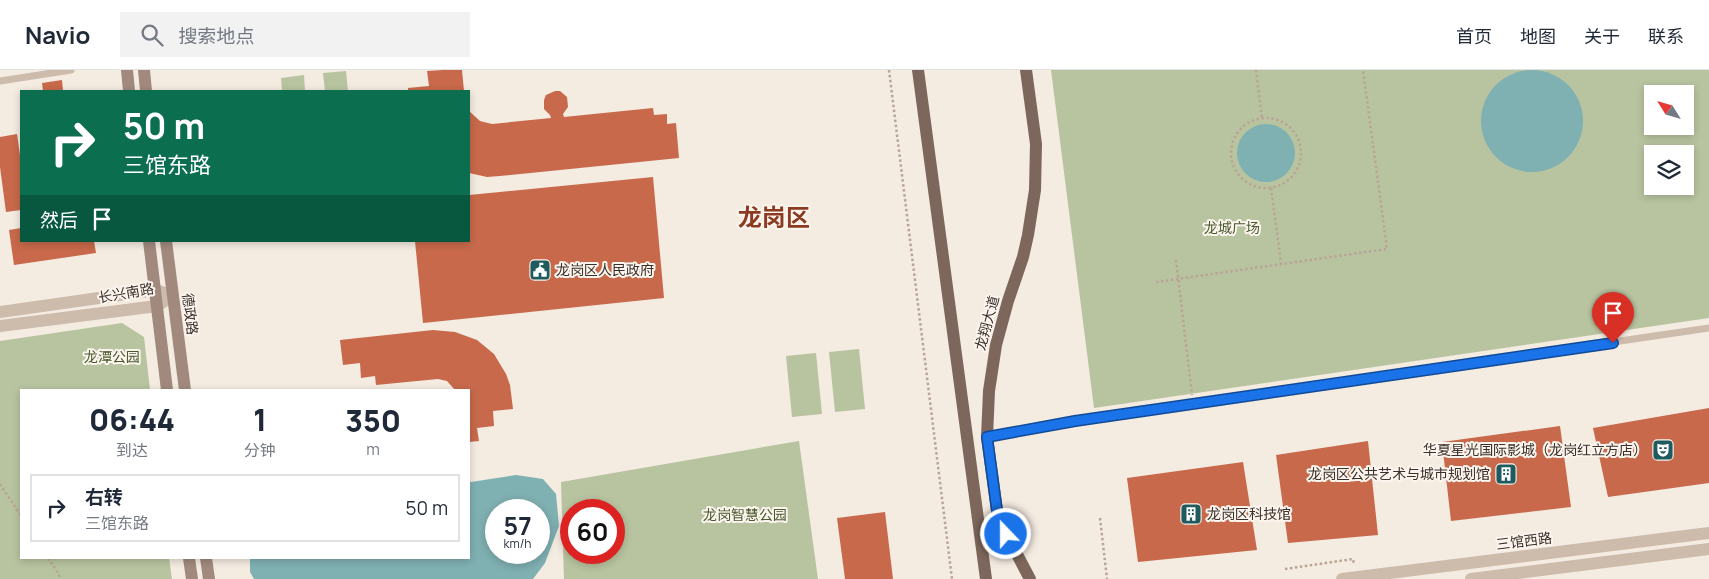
<!DOCTYPE html>
<html lang="zh">
<meta charset="utf-8">
<style>
:root{--surface:#fff;--page:#f2f2f3;--text:#1f2937;--muted:#747a83;--line:#e0e1e3}
body{margin:0;font-family:Manrope,"Noto Sans SC",sans-serif;background:var(--page);color:var(--text);height:100vh;display:flex;flex-direction:column;font-size:19px;white-space:nowrap}
*{box-sizing:border-box;margin:0}
p{font-size:16px;color:var(--muted)}
.icon{flex:none;width:28px;height:28px;fill:none;stroke:currentColor;stroke-width:2;stroke-linecap:round;stroke-linejoin:round}
.map{position:relative;flex:1;overflow:hidden}
.panel{position:absolute;left:20px;top:319px;width:450px;height:170px;display:flex;flex-direction:column;background:var(--surface);border-radius:0px;box-shadow:0 2px 8px #0003}
.panel>*{flex:none}
.hud{position:absolute;left:20px;top:20px;width:450px;height:152px;border-radius:0px;box-shadow:0 2px 8px #0003;background:#0b6e4f;color:#fff;overflow:hidden}
.needle{width:32px;rotate:307deg}
.controls{position:absolute;left:1644px;top:15px;display:grid;gap:10px}
.controls a{display:grid;place-items:center;width:50px;height:50px;border-radius:0px;background:var(--surface);box-shadow:0 2px 8px #0003;font-size:25px}
.speed{position:absolute;left:485px;top:429px;display:flex;gap:10px;font-size:25px;font-weight:700;text-align:center}
.speed>*{display:grid;place-content:center;width:65px;height:65px;border-radius:50%;background:var(--surface);box-shadow:0 2px 8px #0003;line-height:1}
.speed small{font-size:12px;font-weight:400}
.speed .limit{border:8px solid #d22;background:#fff;color:#111}
.pin{position:absolute;display:grid;place-items:center;width:42px;height:42px;color:#fff;margin:-51px -21px;border-radius:50% 50% 50% 0;rotate:-45deg;box-shadow:0 0 5px #0007}
.pin .icon{rotate:45deg}
.me{position:absolute;width:55px;margin:-28px;rotate:338deg;stroke-linejoin:round;filter:drop-shadow(0 0 4px #0008)}
.turn{display:flex;align-items:center;gap:18px;height:105px;padding:0 20px;font-size:22px}
.turn .icon{width:65px;height:65px;stroke-width:2.5}
.turn b{display:block;font-size:35px;line-height:42px}
.then{display:flex;align-items:center;height:48px;padding:0 20px;background:#0003;gap:10px;font-size:19px}
.eta{display:flex;justify-content:space-evenly;align-items:center;height:85px;text-align:center}
.eta b{font-size:30px;font-weight:800;line-height:35px}
ul{padding:0;list-style:none}
li{display:flex;align-items:center;gap:15px;height:68px;margin:0 10px 8px;padding:0 10px;border:2px solid var(--line);border-radius:0px}
li div{flex:1}
li b{display:block;font-size:19px}
li em{font-style:normal}
header{display:flex;align-items:center;gap:30px;box-sizing:border-box;height:70px;padding:0 25px;background:var(--surface);border-bottom:1px solid var(--line)}
header strong{font-size:24px}
nav{display:flex;gap:28px;margin-inline-start:auto;font-size:18px}
.search{width:350px;height:45px;background:var(--page);display:flex;align-items:center;gap:12px;box-sizing:border-box;padding:0 18px;border-radius:0px;color:var(--muted);font-size:19px}
.map>svg:first-child{display:block}
.green{fill:#b8c4a0;fill-rule:evenodd}
.water{fill:#7fb0b2;fill-rule:evenodd}
.building{fill:#c8694b}
.lines{fill:none;stroke-linecap:round;stroke-linejoin:round}
.path{stroke:#b9a596;stroke-width:2.5;stroke-dasharray:2.5 2.5;stroke-linecap:butt}
.service{stroke:#cdbbac;stroke-width:7}
.minor{stroke:#cdbbac;stroke-width:12}
.secondary{stroke:#a18a7d;stroke-width:12}
.primary{stroke:#7d675c;stroke-width:12}
.route-casing{stroke:#114b97;stroke-width:12}
.route{stroke:#1a73e8;stroke-width:9}
.labels{text-anchor:middle;stroke-width:4;stroke-linejoin:round;paint-order:stroke}
.park-label{font-size:14px;fill:#4a5a2e;stroke:#fbf5ee}
.poi-label{font-size:14px;fill:#3b302b;stroke:#fbf5ee;text-anchor:start}
.street-label{font-size:14px;fill:#3b302b;stroke:#fbf5ee}
.town-label{font-size:24px;font-weight:bold;fill:#8c3b22;stroke:#fbf5ee}
</style>
<header>
<strong>Navio</strong>
<div class="search"><svg class="icon" aria-label="search" viewBox="0 0 24 24"><circle cx="10" cy="10" r="6"/><path d="M15 15l6 6"/></svg>搜索地点</div>
<nav><a>首页</a><a>地图</a><a>关于</a><a>联系</a></nav>
</header>
<div class="map">
<svg width="1709" height="509" viewBox="0 0 1709 509">
<rect width="100%" height="100%" fill="#f4ebe1"/>
<!-- green -->
<g class="green">
<path d="M1051,0H1709V248L1094,338ZM1652,24H1685V56H1652ZM1652,84H1685V116H1652Z"/>
<polygon points="346,1 348,21 325,21 323,3"/>
<polygon points="304,5 305,21 282,21 281,8"/>
<polygon points="122,253 144,267 150,320 21,320 21,488 169,488 172,509 0,509 0,271"/>
<polygon points="859,279 865,339 835,342 829,282"/>
<polygon points="816,283 822,344 792,347 786,286"/>
<path d="M799,371L818,509H564L561,412ZM571,440H614V482H571Z"/>
</g>
<!-- water -->
<g class="water">
<circle cx="1532" cy="51" r="51"/>
<circle cx="1266" cy="83" r="29"/>
<path d="M516,405L543,409L556,424L559,456L545,493L533,509H254L250,502V488H469V411L471,412ZM496,440H539V482H496Z"/>
</g>
<!-- building -->
<g class="building">
<polygon points="443,0 462,0 464,21 408,21 408,18 429,16 427,1"/>
<polygon points="62,10 63,21 43,21 42,13"/>
<polygon points="555,21 560,21 567,27 568,37 563,44 564,47 653,38 654,45 667,44 667,54 676,53 679,88 500,106 487,107 469,103 469,41 480,51 492,54 551,48 550,45 544,39 544,30 546,25"/>
<polygon points="17,64 21,92 21,140 6,142 0,97 0,67"/>
<polygon points="653,107 664,228 423,253 415,171 469,171 469,125"/>
<polygon points="21,158 21,171 94,171 96,183 14,195 9,160"/>
<polygon points="433,260 455,262 477,270 494,284 506,304 510,315 513,339 493,341 494,356 477,358 479,371 469,372 469,320 455,320 447,311 438,309 376,315 375,306 361,308 360,293 343,295 340,270"/>
<polygon points="1709,338 1709,413 1608,427 1593,358"/>
<polygon points="1560,356 1571,437 1451,451 1442,372"/>
<polygon points="1368,371 1378,465 1288,473 1276,385"/>
<polygon points="1243,392 1257,480 1138,492 1127,408"/>
<polygon points="885,442 893,509 845,509 837,448"/>
</g>
<g class="lines">
<!-- path -->
<g class="path">
<polyline points="889,0 952,509"/>
<polyline points="1256,0 1262,48"/>
<circle cx="1266" cy="83" r="35"/>
<polyline points="1271,118 1281,193"/>
<polyline points="1176,190 1192,325"/>
<polyline points="1156,212 1387,179 1363,0"/>
<polyline points="0,414 21,446"/>
<polyline points="1100,448 1107,509"/>
<polyline points="48,488 59,504 60,509"/>
<polyline points="1285,499 1353,489 1354,495"/>
</g>
<!-- service -->
<g class="service">
<polyline points="0,11 71,0"/>
<polyline points="987,367 1075,351 1709,258"/>
</g>
<!-- minor -->
<g class="minor">
<polyline points="0,242 155,220 165,223"/>
<polyline points="0,256 157,236 172,226"/>
<polyline points="1342,509 1709,463"/>
<polyline points="1471,509 1709,479"/>
</g>
<!-- secondary -->
<g class="secondary">
<polyline points="127,0 129,21"/>
<polyline points="144,0 146,21"/>
<polyline points="149,171 167,320"/>
<polyline points="166,171 185,320"/>
<polyline points="189,488 192,509"/>
<polyline points="206,488 209,509"/>
</g>
<!-- primary -->
<g class="primary">
<polyline points="918,0 986,509"/>
<polyline points="1026,0 1036,74 1035,120 1028,165 1023,187 1008,231 996,275 989,321 987,367 998,448 1030,509"/>
</g>
</g>
<g class="lines">
<!-- route casing -->
<g class="route-casing">
<polyline id="route" points="1006,464 998,448 987,367 1075,351 1613,273"/>
</g>
<!-- route -->
<use href="#route" class="route"/>
</g>
<!-- icons -->
<defs>
<g id="civic-square" transform="scale(1.125)"><rect x="-9" y="-9" width="18" height="18" rx="4" fill="#1f5a5e" stroke="#fbf5ee"/><path d="M-.6-6.5H3V-4.5H.6V-3L4-1V1h2V6H-6V1h2V-1L-.6-3ZM-1.2 2.5V6h2.4V2.5Z" fill="#fff"/></g>
<g id="theatre-square" transform="scale(1.125)"><rect x="-9" y="-9" width="18" height="18" rx="4" fill="#1f5a5e" stroke="#fbf5ee"/><path d="M-5-5.5Q0-4 5-5.5V0Q5 5 0 6Q-5 5-5 0ZM-3.3-2.5H-1v1.5H-3.3ZM1-2.5H3.3v1.5H1ZM-2.8 1Q0 5.5 2.8 1Z" fill="#fff"/></g>
<g id="building-square" transform="scale(1.125)"><rect x="-9" y="-9" width="18" height="18" rx="4" fill="#1f5a5e" stroke="#fbf5ee"/><path d="M-4-6H4V6H1V3H-1V6H-4ZM-2.5-4.3h1.7v1.8h-1.7ZM.8-4.3h1.7v1.8H.8ZM-2.5-1h1.7V.8h-1.7ZM.8-1h1.7V.8H.8Z" fill="#fff"/></g>
</defs>
<g fill-rule="evenodd">
<use href="#civic-square" x="540" y="200"/>
<use href="#theatre-square" x="1663" y="380"/>
<use href="#building-square" x="1506" y="404"/>
<use href="#building-square" x="1191" y="444"/>
</g>
<g class="labels">
<!-- park labels -->
<g class="park-label">
<text x="1232" y="163">龙城广场</text>
<text x="112" y="292">龙潭公园</text>
<text x="745" y="450">龙岗智慧公园</text>
</g>
<!-- poi labels -->
<g class="poi-label">
<text x="556" y="205">龙岗区人民政府</text>
<text x="1647" y="385" text-anchor="end">华夏星光国际影城（龙岗红立方店）</text>
<text x="1490" y="409" text-anchor="end">龙岗区公共艺术与城市规划馆</text>
<text x="1207" y="449">龙岗区科技馆</text>
</g>
<!-- street labels -->
<g class="street-label">
<text transform="translate(126 223) rotate(-10)" y="5">长兴南路</text>
<text transform="translate(190 244) rotate(83)" y="5">德政路</text>
<text transform="translate(987 253) rotate(-75)" y="5">龙翔大道</text>
<text transform="translate(1524 471) rotate(-7)" y="5">三馆西路</text>
</g>
<!-- town labels -->
<g class="town-label">
<text x="774" y="156">龙岗区</text>
</g>
</g>
</svg>
<div class="controls">
<a><svg class="needle" viewBox="-14 -14 28 28"><path d="M0-13l5 13h-10z" fill="#e53935"/><path d="M0 13l5-13h-10z" fill="#747a83"/></svg></a>
<a><svg class="icon" aria-label="layers" viewBox="0 0 24 24"><path d="M12 4l9 5-9 5-9-5zM3 14l9 5 9-5"/></svg></a>
</div>
<div class="speed"><div>57<small>km/h</small></div><div class="limit">60</div></div>
<div class="pin" style="left:1613px;top:273px;background:#d93025"><svg class="icon" aria-label="arrive" viewBox="0 0 24 24"><path d="M6 21V4h12l-3 4 3 4H6"/></svg></div>
<svg class="me" style="left:1006px;top:464px" viewBox="-20 -20 40 40"><circle r="17" fill="#1a73e8" stroke="#fff" stroke-width="3"/><path d="M0-11L8 9 0 5-8 9z" fill="#fff"/></svg>
<div class="hud">
<div class="turn"><svg class="icon" aria-label="right" viewBox="0 0 24 24"><path d="M7 20v-9h11M14 6l5 5-5 5"/></svg><div><b>50 m</b>三馆东路</div></div>
<div class="then">然后<svg class="icon" aria-label="arrive" viewBox="0 0 24 24"><path d="M6 21V4h12l-3 4 3 4H6"/></svg></div>
</div>
<section class="panel">
<div class="eta">
<div><b>06:44</b><p>到达</p></div>
<div><b>1</b><p>分钟</p></div>
<div><b>350</b><p>m</p></div>
</div>
<ul>
<li><svg class="icon" aria-label="right" viewBox="0 0 24 24"><path d="M7 20v-9h11M14 6l5 5-5 5"/></svg><div><b>右转</b><p>三馆东路</p></div><em>50 m</em></li>
</ul>
</section>
</div>
